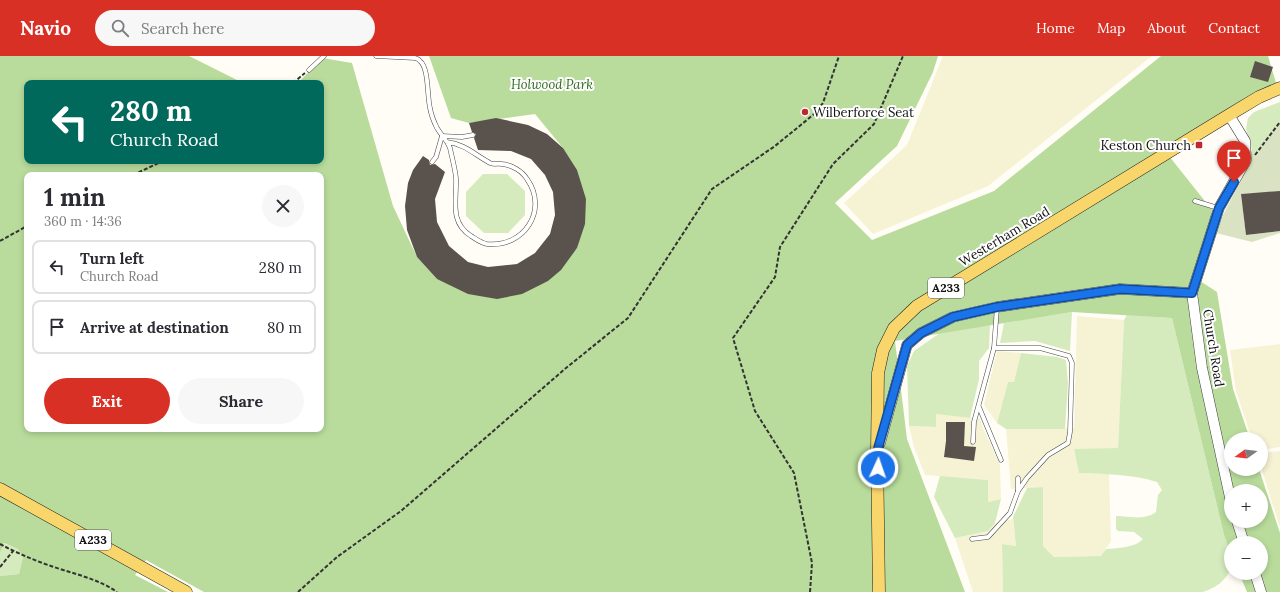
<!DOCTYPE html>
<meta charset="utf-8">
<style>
:root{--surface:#fff;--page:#f7f7f7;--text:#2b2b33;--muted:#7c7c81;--line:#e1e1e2;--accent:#d93025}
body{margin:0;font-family:Lora,serif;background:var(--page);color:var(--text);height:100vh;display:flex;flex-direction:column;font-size:15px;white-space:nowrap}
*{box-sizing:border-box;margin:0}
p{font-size:13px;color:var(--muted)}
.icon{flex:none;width:22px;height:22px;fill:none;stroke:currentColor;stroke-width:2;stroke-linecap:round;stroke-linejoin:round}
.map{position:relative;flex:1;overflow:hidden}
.side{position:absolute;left:24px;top:116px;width:300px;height:260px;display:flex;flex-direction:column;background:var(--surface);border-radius:8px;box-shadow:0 2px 6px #0003}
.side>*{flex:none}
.hud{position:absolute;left:24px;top:24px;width:300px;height:84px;border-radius:8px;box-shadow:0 2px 6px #0003;background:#00695c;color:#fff;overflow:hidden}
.needle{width:26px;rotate:255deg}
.tools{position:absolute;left:1224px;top:376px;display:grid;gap:8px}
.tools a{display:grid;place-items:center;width:44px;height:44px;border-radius:50%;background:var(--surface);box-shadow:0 2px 6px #0003;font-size:20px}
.pin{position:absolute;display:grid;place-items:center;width:34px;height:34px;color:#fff;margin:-41px -17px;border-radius:50% 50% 50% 0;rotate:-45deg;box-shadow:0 0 4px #0007}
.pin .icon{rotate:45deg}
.me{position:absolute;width:44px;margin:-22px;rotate:3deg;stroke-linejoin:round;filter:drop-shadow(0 0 3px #0008)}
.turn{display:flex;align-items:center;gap:14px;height:84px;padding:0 20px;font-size:18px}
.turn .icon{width:52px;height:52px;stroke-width:2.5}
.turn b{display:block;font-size:28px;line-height:34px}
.round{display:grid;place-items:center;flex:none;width:42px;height:42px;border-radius:21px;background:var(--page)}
.head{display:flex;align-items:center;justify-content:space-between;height:68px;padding:0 20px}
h1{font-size:24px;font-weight:800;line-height:30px}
.cta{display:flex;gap:8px;margin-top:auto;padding:8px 20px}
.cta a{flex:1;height:46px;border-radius:24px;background:var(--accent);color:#fff;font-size:16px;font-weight:800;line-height:46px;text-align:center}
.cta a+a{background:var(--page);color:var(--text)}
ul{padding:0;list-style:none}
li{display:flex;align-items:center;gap:12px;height:54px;margin:0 8px 6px;padding:0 12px;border:2px solid var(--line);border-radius:8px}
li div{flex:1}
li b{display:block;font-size:15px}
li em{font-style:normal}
header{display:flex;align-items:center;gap:24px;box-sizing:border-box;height:56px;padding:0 20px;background:var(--accent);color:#fff}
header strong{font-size:19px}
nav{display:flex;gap:22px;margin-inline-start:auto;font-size:14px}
.search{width:280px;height:36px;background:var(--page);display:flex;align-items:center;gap:10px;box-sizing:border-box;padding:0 14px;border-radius:22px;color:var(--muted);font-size:15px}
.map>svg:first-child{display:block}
.farmland{fill:#f6f3d4}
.green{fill:#d5ebbd}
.forest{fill:#b9dc9c;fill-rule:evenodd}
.cemetery{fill:#d9e3c4}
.building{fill:#5a524d}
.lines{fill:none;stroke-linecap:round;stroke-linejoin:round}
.service-casing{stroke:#444;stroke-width:5}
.tertiary-casing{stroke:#444;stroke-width:11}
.primary-casing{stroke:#222;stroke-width:13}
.path{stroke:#333;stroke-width:2;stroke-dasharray:4 2;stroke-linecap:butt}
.service{stroke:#fff;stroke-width:4}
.tertiary{stroke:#fff;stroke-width:10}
.primary{stroke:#f9d66b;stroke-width:12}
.route-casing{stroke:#114b97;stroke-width:10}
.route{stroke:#1a73e8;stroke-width:7}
.poi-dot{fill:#c4262e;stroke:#fff;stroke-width:1.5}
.labels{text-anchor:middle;stroke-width:4;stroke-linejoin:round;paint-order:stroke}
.shield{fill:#fff;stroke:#585858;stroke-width:1}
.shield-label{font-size:12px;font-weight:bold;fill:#111}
.park-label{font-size:13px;font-style:italic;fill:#2f6b1f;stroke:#fff}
.poi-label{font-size:13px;fill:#111;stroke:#fff;text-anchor:start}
.street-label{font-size:13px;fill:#111;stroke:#fff}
</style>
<header>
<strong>Navio</strong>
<div class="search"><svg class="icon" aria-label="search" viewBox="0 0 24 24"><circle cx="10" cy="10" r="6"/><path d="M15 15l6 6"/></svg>Search here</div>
<nav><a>Home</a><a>Map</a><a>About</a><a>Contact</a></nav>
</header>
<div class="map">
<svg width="1280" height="536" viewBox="0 0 1280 536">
<rect width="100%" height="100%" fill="#fffdf5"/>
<!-- farmland -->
<g class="farmland">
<polygon points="943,0 1152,0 988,130 873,178 844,147 907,89"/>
<polygon points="1077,260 1124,264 1118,392 1074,394 1079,417 1109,418 1111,485 1101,500 1054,501 1043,490 1043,431 1011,433 1006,373 1074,372"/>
<polygon points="1280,288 1280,391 1261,394 1261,383 1252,383 1236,335 1230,294"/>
<polygon points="997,295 1021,297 1014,327 1008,326 997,367 984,349"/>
<polygon points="936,358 980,363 983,372 1000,409 1001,443 988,446 988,424 925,419 914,391 909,370 936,371"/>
<polygon points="1280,395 1280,471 1261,411 1261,397"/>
<polygon points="1013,463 1016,490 1002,488 1003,536 973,536 955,482 988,475 995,467"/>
</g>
<!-- green -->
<g class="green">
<polygon points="1280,46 1280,66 1248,110 1252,93 1246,73 1248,62 1254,56"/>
<polygon points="483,118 507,118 525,135 525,159 508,177 484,177 466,160 466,136"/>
<polygon points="1072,256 1070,295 1035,285 1000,287 1004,267"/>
<path d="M1127,259L1172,262L1224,479C1226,484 1230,490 1231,496C1235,517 1222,530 1203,536H1003L1002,488L1016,490L1013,461L1027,432L1043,431V490L1054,501L1101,500L1106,493C1118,492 1135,492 1143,483L1134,476L1118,475L1116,473V460C1131,460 1143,465 1156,456L1158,439L1162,434L1157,426C1131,418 1106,418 1079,417L1074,393L1118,392L1124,264Z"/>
<polygon points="990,269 989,292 979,305 979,323 970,362 936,358 936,371 909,370 907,310 914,295 940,277"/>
<polygon points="1021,297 1057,301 1066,304 1068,327 1065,373 1006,373 997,367 1008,326 1014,326"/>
<polygon points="940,420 988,424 988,446 1001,443 995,467 988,475 955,482 934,441"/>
<polygon points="3,487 18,493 23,501 19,518 0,520 0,497"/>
</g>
<!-- forest -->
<path class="forest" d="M0,0H189L243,27H27V105H321V27H298L322,2L352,7L393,150L417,201L437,223L508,241L548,225L577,192L586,143L563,92L535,58L469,67L451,62L429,0H938L933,16L897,90L835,147L872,184L994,135L1161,0H1268L1276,27L1169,100L1212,154L1200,225L1217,236L1233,333L1250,383H1231V413H1259L1280,477V536H1247L1239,517H1261V487H1231V497L1224,479L1172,262L1072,256L895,285L907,383L965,536H204L146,504L135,519L168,536H0V520L19,518L23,501L18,493L4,487L0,497ZM27,119H321V373H27ZM1231,435H1261V465H1231Z"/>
<!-- cemetery -->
<polygon class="cemetery" points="1280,66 1280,135 1256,158 1254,137 1241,138 1246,179 1280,175 1280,177 1252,186 1216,177 1223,159 1248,110"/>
<!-- building -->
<g class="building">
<polygon points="1255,5 1273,11 1268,26 1250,21"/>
<polygon points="496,62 528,69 547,78 563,92 577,114 586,143 585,168 577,192 561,214 548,225 522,238 497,243 468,238 437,223 417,201 407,174 405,150 408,127 413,114 423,100 429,104 430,109 435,108 445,116 435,143 437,166 449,190 468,206 488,211 517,208 535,197 550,178 555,159 553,136 545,119 531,103 511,95 478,94 474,82 476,78 472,76 469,67"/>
<polygon points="1280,135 1280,175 1246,179 1241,138"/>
<polygon points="946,366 965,366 964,390 976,391 974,405 944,401 946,385"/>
</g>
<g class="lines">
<!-- service casing -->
<g class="service-casing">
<g id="service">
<path d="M376,0L415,2C417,3 419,3 420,5C429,12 427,40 430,52C431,58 434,66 437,72C441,79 447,84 450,92C452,102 455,112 456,122C457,144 449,166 471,180C476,183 481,187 487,188C524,192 549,154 527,123C522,115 512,109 502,108C498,107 494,109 490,107C475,99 465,88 447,86"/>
<polyline points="309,14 324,0"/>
<polyline points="432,106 436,101 442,80 462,81 473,79"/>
<polyline points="1195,145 1218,152"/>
<polyline points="994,292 1040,292 1069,300 1072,307 1070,376 1068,387 1048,399 1027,422 1018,435"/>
<polyline points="979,351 1001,404"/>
<polyline points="973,386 974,366 994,292 997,251"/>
<polyline points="972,483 988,481 1010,457 1018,435 1018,422"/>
</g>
</g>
<!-- tertiary casing -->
<g class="tertiary-casing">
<g id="tertiary">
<polyline points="1229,59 1245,85 1246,104 1219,152 1192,237 1202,312 1231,446"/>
<polyline points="880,387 907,289 921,277 953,261 997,251 1120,233 1192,237"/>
<polyline points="1237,465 1244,487"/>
<polyline points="1255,517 1261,536"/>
</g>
</g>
<!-- primary casing -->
<g class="primary-casing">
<g id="primary">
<polyline points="0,433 186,536"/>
<polyline points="879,536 877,396 878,317 883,294 894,272 917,250 1229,59 1259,41 1280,32"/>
</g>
</g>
<!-- path -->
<g class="path">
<polyline points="293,27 305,17"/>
<polyline points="1255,99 1280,66"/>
<polyline points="133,119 163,105"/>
<polyline points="0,185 27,170"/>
<path d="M0,488C15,496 31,503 48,509C70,517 97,522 117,536"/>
<polyline points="0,511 13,495"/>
<polyline points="298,536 337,501 401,455 566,312 628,262 712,133 775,90 813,59 823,47 839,0"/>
<polyline points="810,536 812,507 794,417 755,355 733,282 775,221 780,191 833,108 874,68 903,0"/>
</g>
<!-- service -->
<use href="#service" class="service"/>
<!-- tertiary -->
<use href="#tertiary" class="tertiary"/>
<!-- primary -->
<use href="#primary" class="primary"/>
</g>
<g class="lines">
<!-- route casing -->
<g class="route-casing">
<polyline id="route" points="878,412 877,396 907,289 921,277 953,261 997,251 1120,233 1192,237 1219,152 1234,126"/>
</g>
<!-- route -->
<use href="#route" class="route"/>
</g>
<!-- markers -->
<g class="poi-dot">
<circle cx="805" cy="56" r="4"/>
<rect x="1195" y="85" width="8" height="8" rx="2"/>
</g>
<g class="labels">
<!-- shield labels -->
<g class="shield">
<rect x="928" y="222" width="36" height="20" rx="3"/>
<rect x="75" y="474" width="36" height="20" rx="3"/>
</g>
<g class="shield-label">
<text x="946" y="236">A233</text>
<text x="93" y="488">A233</text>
</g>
<!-- park labels -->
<g class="park-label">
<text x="552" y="33">Holwood Park</text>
</g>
<!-- poi labels -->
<g class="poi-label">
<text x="813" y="61">Wilberforce Seat</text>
<text x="1191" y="94" text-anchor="end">Keston Church</text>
</g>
<!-- street labels -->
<g class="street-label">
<text transform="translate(1004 180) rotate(-31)" y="5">Westerham Road</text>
<text transform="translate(1214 292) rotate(81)" y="5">Church Road</text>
</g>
</g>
</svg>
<div class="tools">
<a><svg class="needle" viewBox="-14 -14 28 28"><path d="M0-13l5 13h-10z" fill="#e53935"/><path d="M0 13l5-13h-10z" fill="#7c7c81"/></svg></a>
<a>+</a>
<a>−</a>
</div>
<div class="pin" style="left:1234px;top:126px;background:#d93025"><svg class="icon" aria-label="arrive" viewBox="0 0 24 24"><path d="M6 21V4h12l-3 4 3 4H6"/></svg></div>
<svg class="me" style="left:878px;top:412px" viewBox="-20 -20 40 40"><circle r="17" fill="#1a73e8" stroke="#fff" stroke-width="3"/><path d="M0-11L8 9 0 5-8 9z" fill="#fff"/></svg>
<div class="hud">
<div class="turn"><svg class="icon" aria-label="left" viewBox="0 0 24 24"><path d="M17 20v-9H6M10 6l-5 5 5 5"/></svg><div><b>280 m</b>Church Road</div></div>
</div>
<section class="side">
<div class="head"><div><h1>1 min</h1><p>360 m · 14:36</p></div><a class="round"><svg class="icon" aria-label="close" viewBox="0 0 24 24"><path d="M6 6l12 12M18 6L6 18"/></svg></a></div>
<ul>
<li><svg class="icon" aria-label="left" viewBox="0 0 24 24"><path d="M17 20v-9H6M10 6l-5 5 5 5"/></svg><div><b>Turn left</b><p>Church Road</p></div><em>280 m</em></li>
<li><svg class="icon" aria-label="arrive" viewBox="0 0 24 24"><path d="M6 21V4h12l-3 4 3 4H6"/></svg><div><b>Arrive at destination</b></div><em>80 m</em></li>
</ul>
<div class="cta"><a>Exit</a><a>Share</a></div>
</section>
</div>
